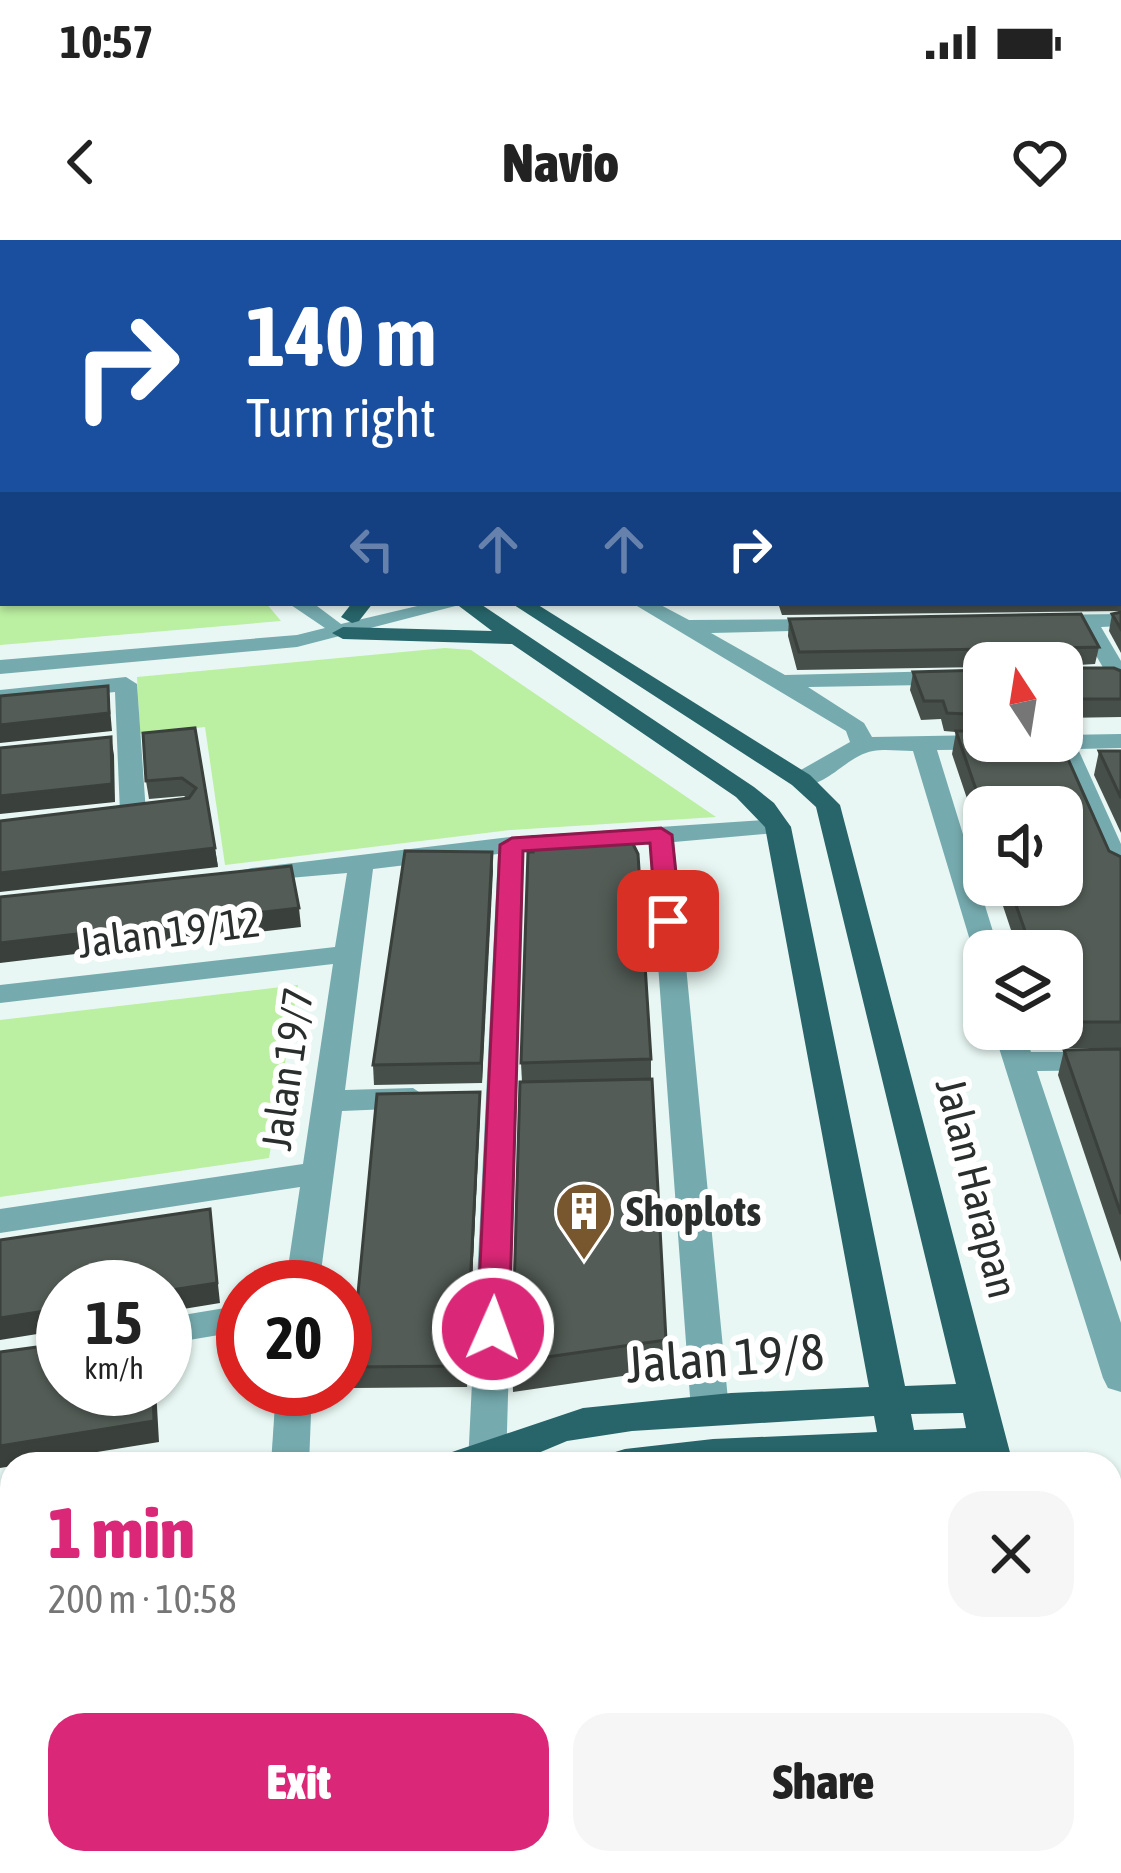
<!DOCTYPE html>
<meta charset="utf-8">
<style>
:root{--surface:#fff;--page:#f6f6f6;--text:#222;--muted:#767676;--accent:#db2777}
body{margin:0;font-family:"Asap Condensed",sans-serif;background:var(--page);color:var(--text);height:100vh;display:flex;flex-direction:column;font-size:45px;white-space:nowrap}
*{box-sizing:border-box;margin:0}
p{font-size:39px;color:var(--muted)}
.icon{flex:none;width:66px;height:66px;fill:none;stroke:currentColor;stroke-width:2;stroke-linecap:round;stroke-linejoin:round}
.map{position:relative;flex:1;overflow:hidden}
.panel{position:absolute;left:0px;top:1212px;width:1122px;height:423px;display:flex;flex-direction:column;background:var(--surface);border-radius:36px 36px 0 0;box-shadow:0 3px 9px #0004}
.panel>*{flex:none}
.top-card{position:absolute;left:0px;top:0px;width:1122px;height:366px;box-shadow:0 3px 9px #0004;background:#1a4fa0;color:#fff;overflow:hidden}
.needle{width:78px;rotate:348deg}
.controls{position:absolute;left:963px;top:402px;display:grid;gap:24px}
.controls a{display:grid;place-items:center;width:120px;height:120px;border-radius:24px;background:var(--surface);box-shadow:0 3px 9px #0004;font-size:60px}
.speed{position:absolute;left:36px;top:1020px;display:flex;gap:24px;font-size:60px;font-weight:700;text-align:center}
.speed>*{display:grid;place-content:center;width:156px;height:156px;border-radius:50%;background:var(--surface);box-shadow:0 3px 9px #0004;line-height:1}
.speed small{font-size:30px;font-weight:400}
.speed .limit{border:18px solid #d22;background:#fff;color:#111}
.pin{position:absolute;display:grid;place-items:center;width:102px;height:102px;color:#fff;margin:-51px;border-radius:24px;box-shadow:0 6px 18px #0006}
.me{position:absolute;width:132px;margin:-66px;rotate:2deg;stroke-linejoin:round;filter:drop-shadow(0 0 9px #0008)}
.turn{display:flex;align-items:center;gap:42px;height:252px;padding:0 48px;font-size:54px}
.turn .icon{width:156px;height:156px;stroke-width:2.5}
.turn b{display:block;font-size:84px;line-height:102px}
.lanes{display:flex;align-items:center;height:114px;padding:0 48px;background:#0003;justify-content:center;gap:60px;direction:ltr}
.lanes .off{opacity:.35}
.round{display:grid;place-items:center;flex:none;width:126px;height:126px;border-radius:36px;background:var(--page)}
.head{display:flex;align-items:center;justify-content:space-between;height:204px;padding:0 48px}
h1{font-size:72px;font-weight:800;line-height:90px;color:var(--accent)}
.action{display:flex;gap:24px;margin-top:auto;padding:24px 48px}
.action a{flex:1;height:138px;border-radius:36px;background:var(--accent);color:#fff;font-size:48px;font-weight:800;line-height:138px;text-align:center}
.action a+a{background:var(--page);color:var(--text)}
.status{display:flex;justify-content:space-between;align-items:center;height:84px;padding:0 60px;background:var(--surface);direction:ltr}
.status svg{height:33px;fill:currentColor}
header{display:flex;justify-content:space-between;align-items:center;height:156px;padding:0 48px;background:var(--surface);font-size:54px;font-weight:800}
.map>svg:first-child{display:block}
.green{fill:#bbefa1}
.lines{fill:none;stroke-linecap:round;stroke-linejoin:round}
.river{fill:#42c1ec;fill-rule:evenodd}
.minor{fill:#75aaae;fill-rule:evenodd}
.major{fill:#27656a;fill-rule:evenodd}
.wall{fill:#474f4a}
.shaded-wall{fill:#3a403c}
.building{fill:#535c56;stroke:#3a403c;stroke-width:3}
.route{fill:#db2777;stroke:#8e194d;stroke-width:3}
.labels{text-anchor:middle;stroke-width:12;stroke-linejoin:round;paint-order:stroke}
.street-label{font-size:42px;fill:#2a2f2e;stroke:#fff}
.poi-label{font-size:42px;font-weight:bold;fill:#2a2f2e;stroke:#fff;text-anchor:start}
.near-street-label{font-size:51px;fill:#2a2f2e;stroke:#fff}
</style>
<div class="status"><b>10:57</b><svg viewBox="0 0 49 12"><path d="M0 12V9h3v3zM5 12V6h3v6zM10 12V3h3v9zM15 12V0h3v12zM26 1h20v11H26zM47 4h2v5h-2z"/></svg></div>
<header><svg class="icon" aria-label="back" viewBox="0 0 24 24"><path d="M15 5l-7 7 7 7"/></svg>Navio<svg class="icon" aria-label="heart" viewBox="0 0 24 24"><path d="M12 20l-8-8c-3-5 5-10 8-4 3-6 11-1 8 4z"/></svg></header>
<div class="map">
<svg width="1121" height="1633" viewBox="0 0 1121 1633">
<rect width="100%" height="100%" fill="#e8f7f3"/>
<!-- green -->
<g class="green">
<polygon points="0,337 3,363 266,363 281,381 0,405"/>
<polygon points="445,408 471,410 716,577 511,590 225,625 205,487 140,494 137,437"/>
<polygon points="298,745 269,918 0,957 0,780"/>
</g>
<g class="lines">
<!-- river -->
<g class="river">
<polygon points="6,0 42,0 44,3 8,3"/>
<polygon points="3,225 3,252 0,253 0,226"/>
</g>
<!-- minor -->
<g class="minor">
<polygon points="912,0 927,0 929,3 914,3"/>
<rect x="0" y="113" width="3" height="10"/>
<rect x="1119" y="154" width="2" height="12"/>
<rect x="0" y="186" width="3" height="10"/>
<polygon points="288,363 313,363 341,384 430,363 467,363 297,407 0,434 0,420 297,395 325,388"/>
<path d="M632,363H657L689,380L836,379L839,384L828,390L711,393L785,435L984,430V444L808,447L864,483L872,497L984,495V501H1062V495L1121,494V508L1078,509L1121,604V641L1108,633L1054,509L937,510L999,711H984V719L975,717L913,511C900,511 885,509 873,511C844,516 826,552 792,545V535L850,502L846,491Z"/>
<polygon points="1121,374 1121,386 1101,387 1121,421 1121,447 1110,440 1080,387 1044,387 1033,381 1044,375"/>
<polygon points="126,437 137,444 146,573 133,581 120,573 115,452 0,464 0,450"/>
<polygon points="778,579 787,582 791,587 787,592 674,602 729,1170 723,1180 710,1184 697,1180 691,1170 649,603 524,612 506,1224 468,1224 498,614 373,629 345,850 413,848 428,858 413,868 342,871 319,1047 285,1047 300,947 0,993 0,969 303,924 333,724 0,763 0,745 335,707 347,633 243,642 239,636 243,630 252,628 511,597"/>
<polygon points="993,789 1023,789 1031,812 1121,812 1121,830 1037,831 1121,1083 1121,1152 1108,1148 1103,1138"/>
<polygon points="243,1065 243,1091 165,1104 165,1078"/>
<polygon points="276,1149 312,1149 309,1224 271,1224"/>
<polygon points="12,1524 12,1566 0,1568 0,1526"/>
<rect x="448" y="1623" width="46" height="10"/>
<polygon points="721,1623 767,1623 768,1633 722,1633"/>
</g>
<!-- major -->
<g class="major">
<rect x="360" y="0" width="14" height="3"/>
<polygon points="390,0 404,0 389,3"/>
<polygon points="352,363 373,363 359,381 352,383 341,377"/>
<path d="M455,363H479L754,547L774,563L791,587L905,1146L956,1144L816,567L792,545L511,363H535L810,535L840,565L1013,1224H975L973,1218L920,1220L921,1224H606L612,1213L625,1209L713,1199L877,1192L874,1176L632,1191L567,1201L512,1224H443L449,1213L583,1168L731,1153L869,1147L765,587L736,557L512,404L343,399L332,393L343,387L492,391ZM963,1173L966,1188L914,1190L911,1174Z"/>
<polygon points="12,1284 12,1318 0,1320 0,1286"/>
<polygon points="1110,1556 1121,1561 1121,1618 1110,1613"/>
<polygon points="988,1623 1035,1623 1039,1633 992,1633"/>
</g>
</g>
<!-- wall -->
<g class="wall">
<polygon points="976,0 1121,0 1121,133 1119,131 1119,3 979,3"/>
<polygon points="3,274 3,321 0,321 0,279"/>
<polygon points="1119,279 1121,280 1121,371 782,375 778,363 1119,363"/>
<polygon points="1112,374 1121,389 1121,413 1109,391"/>
<polygon points="789,379 1099,407 1095,424 1062,426 1062,428 1121,431 1121,477 1062,478 1062,423 984,423 984,427 797,430 788,396"/>
<polygon points="984,430 984,501 1109,611 1121,617 1121,808 1051,808 1044,789 1062,789 1062,711 1018,711 996,645 1062,645 984,567 984,609 952,514 956,492 944,491 941,479 921,480 910,450 913,432"/>
<polygon points="195,488 218,627 187,558 184,556 149,559 146,541"/>
<polygon points="1099,511 1121,511 1121,593 1094,535"/>
<polygon points="492,612 482,843 374,845 373,825"/>
<polygon points="1121,809 1121,1022 1058,835 1064,810"/>
<polygon points="651,819 651,839 522,842 521,823"/>
<polygon points="480,872 467,1147 353,1148 351,1127"/>
<polygon points="666,1100 664,1130 513,1152 512,1122"/>
</g>
<!-- shaded-wall -->
<g class="shaded-wall">
<polygon points="66,0 160,0 160,3 53,3 53,1"/>
<polygon points="3,76 3,105 0,109 0,79"/>
<polygon points="108,446 112,491 0,503 0,485"/>
<polygon points="111,497 114,515 115,562 0,574 0,556"/>
<polygon points="215,608 218,627 0,652 0,633"/>
<polygon points="492,612 493,631 482,843 481,823"/>
<polygon points="299,668 301,687 0,723 0,703"/>
<polygon points="480,852 480,872 467,1147 466,1126"/>
<polygon points="210,969 220,1063 165,1072 165,1051"/>
<polygon points="57,1069 62,1090 0,1100 0,1078"/>
<polygon points="153,1149 156,1149 159,1202 23,1224 12,1224 12,1226 0,1228 0,1206"/>
<polygon points="8,1500 12,1521 0,1525 0,1503"/>
<polygon points="275,1623 375,1623 326,1633 226,1633"/>
</g>
<!-- building -->
<g class="building">
<polygon points="161,0 318,0 317,3 162,3"/>
<polygon points="441,0 891,0 893,3 441,3"/>
<polygon points="991,0 1121,0 1121,116 1119,115 1119,3 994,3"/>
<polygon points="3,6 3,76 0,79 0,13 2,12"/>
<polygon points="1121,239 1121,263 1119,265 1119,240"/>
<polygon points="3,274 3,299 0,299 0,279"/>
<polygon points="1119,279 1121,280 1121,305 1119,304 1119,306"/>
<polygon points="1119,320 1121,321 1121,353 1119,354"/>
<polygon points="1121,372 1121,389 1112,374"/>
<polygon points="1081,374 1099,407 1062,408 1062,428 1114,428 1121,431 1121,459 1062,459 1062,423 991,423 990,409 799,412 789,379"/>
<polygon points="984,430 984,475 947,473 943,461 924,461 913,432"/>
<polygon points="108,446 109,473 0,485 0,456"/>
<polygon points="195,488 215,608 0,633 0,581 189,558 196,548 182,538 146,541 143,493"/>
<polygon points="956,491 984,491 984,501 1060,501 1109,611 1121,617 1121,782 1062,782 1062,711 1032,711 1009,645 1062,645 1062,567 984,567 984,573"/>
<polygon points="111,497 112,544 0,556 0,508"/>
<polygon points="1099,511 1121,511 1121,558"/>
<polygon points="627,592 638,614 651,819 521,823 528,612 533,612 533,597"/>
<polygon points="405,611 492,612 481,823 373,825"/>
<polygon points="291,626 299,668 0,703 0,657"/>
<polygon points="1121,809 1121,974 1064,810"/>
<polygon points="652,839 666,1100 512,1122 520,842"/>
<polygon points="480,852 466,1126 351,1127 377,854"/>
<polygon points="210,969 217,1043 165,1051 165,1047 63,1047 63,1149 153,1149 154,1181 0,1206 0,1112 59,1104 62,1099 62,1073 57,1069 0,1078 0,1000"/>
<polygon points="730,1215 828,1215 829,1224 731,1224"/>
<polygon points="12,1378 12,1623 275,1623 226,1633 0,1633 0,1549 9,1546 8,1500 0,1503 0,1381"/>
</g>
<!-- route -->
<polygon class="route" points="661,588 672,595 681,681 668,688 656,681 650,603 523,611 509,1089 505,1097 482,1097 477,1089 500,605 512,598"/>
<!-- icons -->
<defs>
<g id="building-pin" transform="scale(3)"><path d="M0 17L-7.5 6A9.5 9.5 0 1 1 7.5 6Z" fill="#78562e" stroke="#fff"/><path d="M-4-6H4V6H1V3H-1V6H-4ZM-2.5-4.3h1.7v1.8h-1.7ZM.8-4.3h1.7v1.8H.8ZM-2.5-1h1.7V.8h-1.7ZM.8-1h1.7V.8H.8Z" fill="#fff"/></g>
</defs>
<g fill-rule="evenodd">
<use href="#building-pin" x="584" y="971"/>
</g>
<g class="labels">
<!-- street labels -->
<g class="street-label">
<text transform="translate(169 692) rotate(-7)" y="15">Jalan 19/12</text>
<text transform="translate(287 829) rotate(-82)" y="15">Jalan 19/7</text>
<text transform="translate(977 948) rotate(76)" y="15">Jalan Harapan</text>
</g>
<!-- poi labels -->
<g class="poi-label">
<text x="626" y="986">Shoplots</text>
</g>
<!-- near-street labels -->
<g class="near-street-label">
<text transform="translate(725 1118) rotate(-4)" y="18">Jalan 19/8</text>
</g>
</g>
</svg>
<div class="controls">
<a><svg class="needle" viewBox="-14 -14 28 28"><path d="M0-13l5 13h-10z" fill="#e53935"/><path d="M0 13l5-13h-10z" fill="#767676"/></svg></a>
<a><svg class="icon" aria-label="sound" viewBox="0 0 24 24"><path d="M4 9h4l5-4v14l-5-4H4zM17 9q2 3 0 6"/></svg></a>
<a><svg class="icon" aria-label="layers" viewBox="0 0 24 24"><path d="M12 4l9 5-9 5-9-5zM3 14l9 5 9-5"/></svg></a>
</div>
<div class="speed"><div>15<small>km/h</small></div><div class="limit">20</div></div>
<div class="pin" style="left:668px;top:681px;background:#d93025"><svg class="icon" aria-label="arrive" viewBox="0 0 24 24"><path d="M6 21V4h12l-3 4 3 4H6"/></svg></div>
<svg class="me" style="left:493px;top:1089px" viewBox="-20 -20 40 40"><circle r="17" fill="#db2777" stroke="#fff" stroke-width="3"/><path d="M0-11L8 9 0 5-8 9z" fill="#fff"/></svg>
<div class="top-card">
<div class="turn"><svg class="icon" aria-label="right" viewBox="0 0 24 24"><path d="M7 20v-9h11M14 6l5 5-5 5"/></svg><div><b>140 m</b>Turn right</div></div>
<div class="lanes"><svg class="icon off" aria-label="left" viewBox="0 0 24 24"><path d="M17 20v-9H6M10 6l-5 5 5 5"/></svg><svg class="icon off" aria-label="ahead" viewBox="0 0 24 24"><path d="M12 20V5M6 11l6-6 6 6"/></svg><svg class="icon off" aria-label="ahead" viewBox="0 0 24 24"><path d="M12 20V5M6 11l6-6 6 6"/></svg><svg class="icon" aria-label="right" viewBox="0 0 24 24"><path d="M7 20v-9h11M14 6l5 5-5 5"/></svg></div>
</div>
<section class="panel">
<div class="head"><div><h1>1 min</h1><p>200 m · 10:58</p></div><a class="round"><svg class="icon" aria-label="close" viewBox="0 0 24 24"><path d="M6 6l12 12M18 6L6 18"/></svg></a></div>
<div class="action"><a>Exit</a><a>Share</a></div>
</section>
</div>
